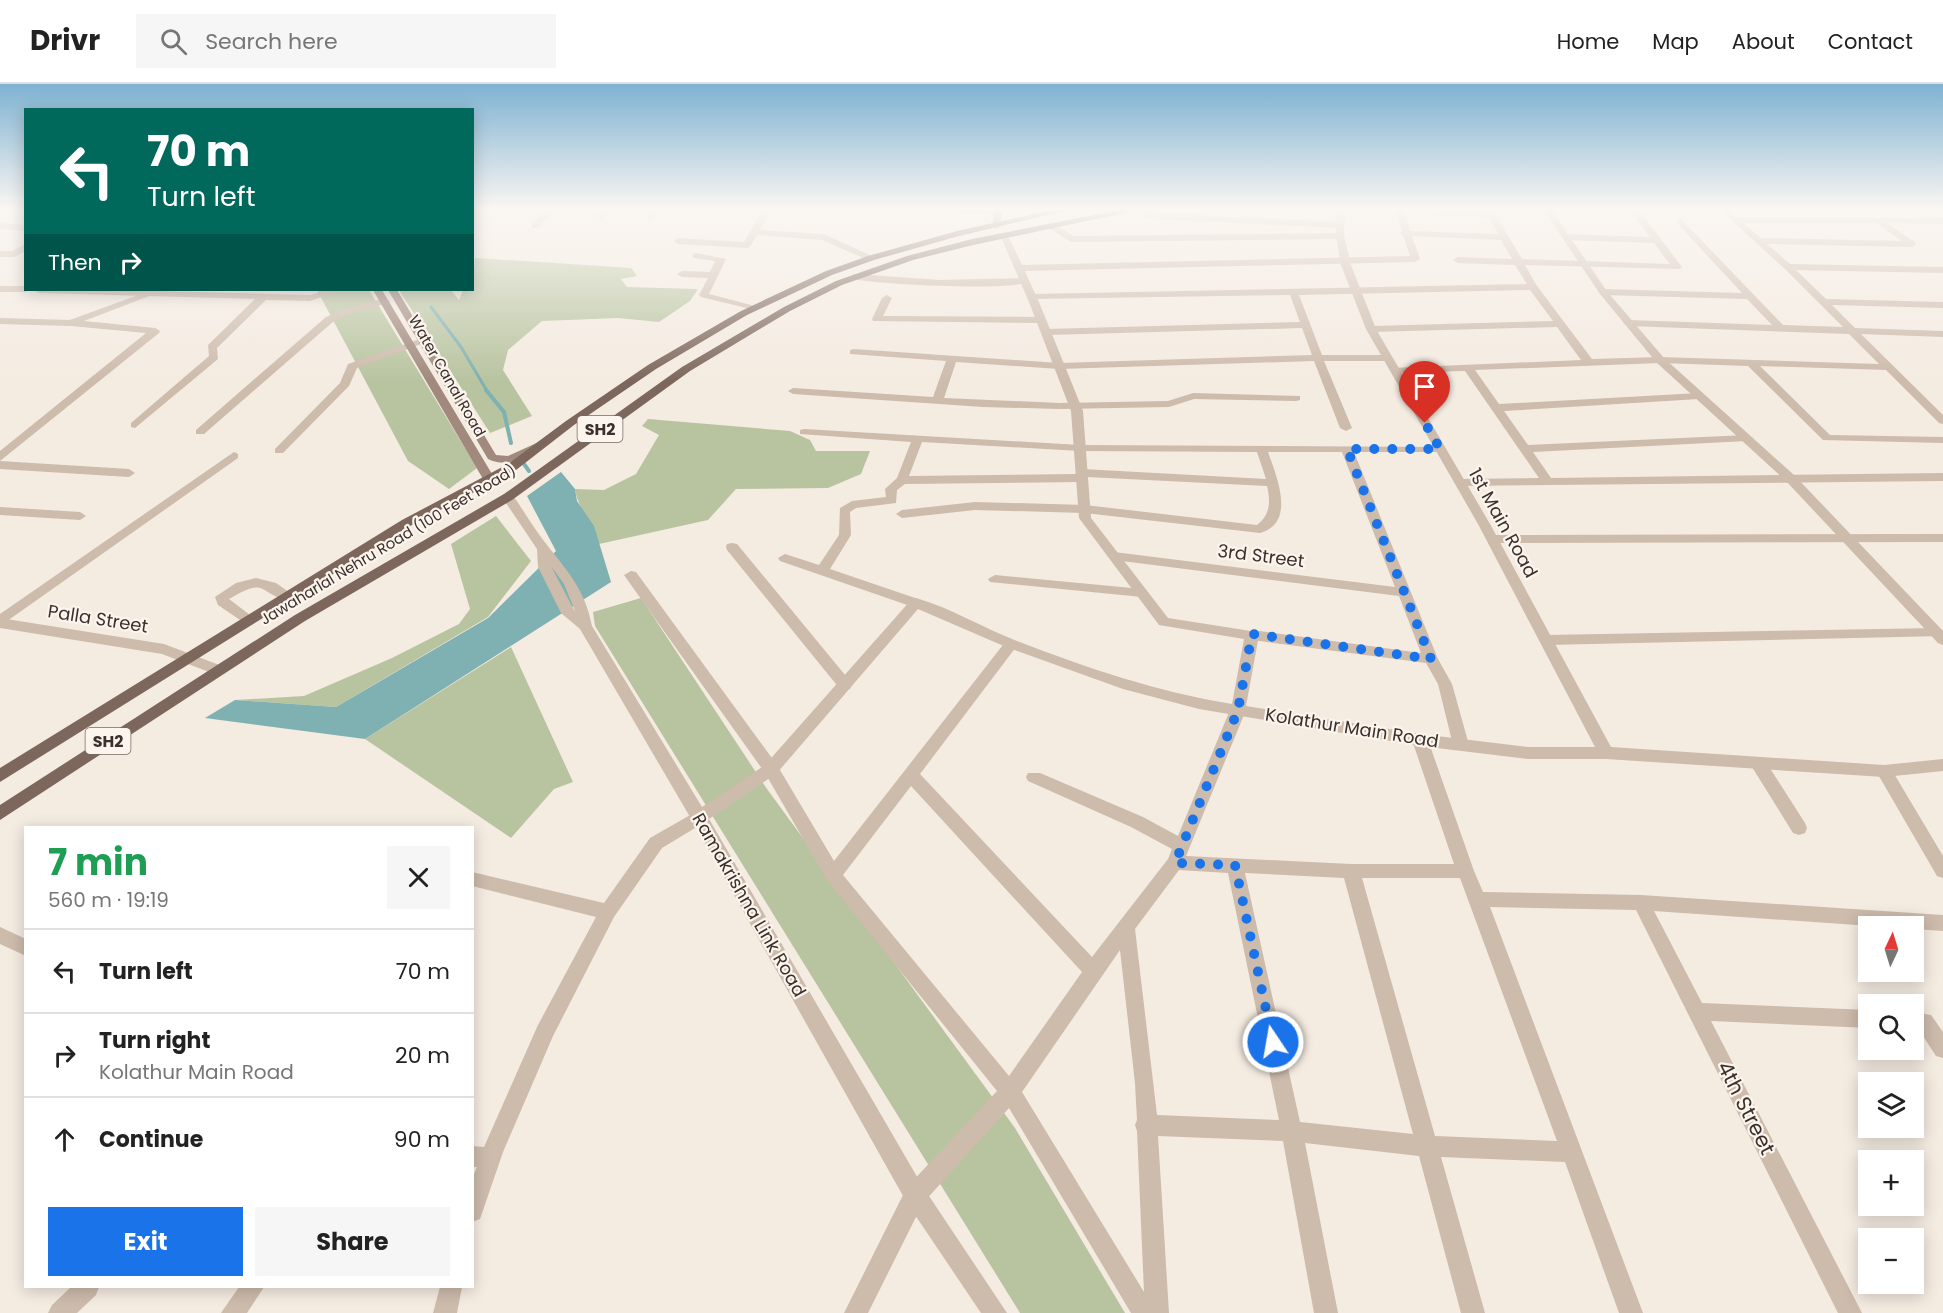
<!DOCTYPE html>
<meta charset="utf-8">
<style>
:root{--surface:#fff;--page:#f6f6f6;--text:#222;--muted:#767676;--line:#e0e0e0;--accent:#1a73e8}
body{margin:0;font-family:Poppins,sans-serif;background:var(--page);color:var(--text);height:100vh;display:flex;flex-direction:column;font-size:22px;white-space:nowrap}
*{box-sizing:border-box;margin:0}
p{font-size:20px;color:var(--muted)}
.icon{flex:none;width:33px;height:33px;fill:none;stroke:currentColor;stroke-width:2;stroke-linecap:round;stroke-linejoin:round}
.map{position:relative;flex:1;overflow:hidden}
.sheet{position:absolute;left:24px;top:742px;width:450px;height:462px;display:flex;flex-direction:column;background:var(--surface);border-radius:0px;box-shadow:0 3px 15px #0003}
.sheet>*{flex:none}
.banner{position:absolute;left:24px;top:24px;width:450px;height:183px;border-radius:0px;box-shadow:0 3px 15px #0003;background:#00695c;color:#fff;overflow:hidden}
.needle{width:39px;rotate:4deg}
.buttons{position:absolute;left:1858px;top:832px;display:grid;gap:12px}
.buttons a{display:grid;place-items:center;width:66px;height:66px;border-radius:0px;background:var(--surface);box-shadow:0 3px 15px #0003;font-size:30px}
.pin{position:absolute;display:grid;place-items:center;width:51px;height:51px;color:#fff;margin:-62px -26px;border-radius:50% 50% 50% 0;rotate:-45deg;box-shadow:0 0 6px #0007}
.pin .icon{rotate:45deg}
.me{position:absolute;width:66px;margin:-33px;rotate:348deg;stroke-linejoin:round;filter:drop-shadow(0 0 4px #0008)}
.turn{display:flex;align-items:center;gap:21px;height:126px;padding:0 24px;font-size:27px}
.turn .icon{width:78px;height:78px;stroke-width:2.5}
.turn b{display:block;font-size:42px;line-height:51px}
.then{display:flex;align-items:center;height:57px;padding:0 24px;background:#0003;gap:12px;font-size:22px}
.round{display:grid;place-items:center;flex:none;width:63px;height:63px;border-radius:0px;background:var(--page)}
.overview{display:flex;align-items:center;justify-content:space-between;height:102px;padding:0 24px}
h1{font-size:36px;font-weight:700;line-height:45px;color:#1e9e55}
.primary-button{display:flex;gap:12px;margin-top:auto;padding:12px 24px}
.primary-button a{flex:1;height:69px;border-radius:0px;background:var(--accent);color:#fff;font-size:24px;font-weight:700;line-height:69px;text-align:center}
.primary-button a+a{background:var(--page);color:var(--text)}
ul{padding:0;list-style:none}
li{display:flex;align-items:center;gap:18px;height:84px;padding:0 24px;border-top:2px solid var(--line)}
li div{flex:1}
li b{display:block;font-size:22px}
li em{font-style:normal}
header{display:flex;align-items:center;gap:36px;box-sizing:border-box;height:84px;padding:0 30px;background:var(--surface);border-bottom:2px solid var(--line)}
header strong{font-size:28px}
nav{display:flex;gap:33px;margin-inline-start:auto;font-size:21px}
.search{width:420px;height:54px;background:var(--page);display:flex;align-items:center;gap:15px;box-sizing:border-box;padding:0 21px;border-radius:0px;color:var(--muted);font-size:22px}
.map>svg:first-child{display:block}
.green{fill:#b8c4a0}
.water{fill:#7fb0b2}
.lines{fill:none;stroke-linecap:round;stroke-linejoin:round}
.stream-far1{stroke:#7fb0b2;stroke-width:3}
.stream{stroke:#7fb0b2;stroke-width:4}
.minor{fill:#cdbbac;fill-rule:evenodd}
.tertiary{fill:#cdbbac;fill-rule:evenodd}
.secondary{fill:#a18a7d;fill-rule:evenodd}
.primary{fill:#7d675c;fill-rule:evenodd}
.route{stroke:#1a73e8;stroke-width:10;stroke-dasharray:0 18}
.labels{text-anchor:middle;stroke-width:4.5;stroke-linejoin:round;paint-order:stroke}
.far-street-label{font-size:15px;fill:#3b302b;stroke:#fbf5ee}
.shield{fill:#fbf5ee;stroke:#756b66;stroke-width:1.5}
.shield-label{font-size:16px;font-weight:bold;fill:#3b302b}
.street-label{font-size:18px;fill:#3b302b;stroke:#fbf5ee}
.near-street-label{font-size:21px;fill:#3b302b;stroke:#fbf5ee}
</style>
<header>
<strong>Drivr</strong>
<div class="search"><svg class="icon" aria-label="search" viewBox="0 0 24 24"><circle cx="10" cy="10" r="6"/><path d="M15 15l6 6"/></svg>Search here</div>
<nav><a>Home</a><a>Map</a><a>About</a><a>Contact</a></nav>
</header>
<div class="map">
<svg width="1943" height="1229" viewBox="0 0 1943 1229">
<rect width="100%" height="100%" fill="#f4ebe1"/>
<!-- green -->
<g class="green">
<polygon points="475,174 631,184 637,192 621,195 627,203 698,205 690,217 659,238 618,234 542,237 508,266 503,286 532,332 490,349 399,206 451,206 459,216 463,206 472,206"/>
<polygon points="317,206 369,206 477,384 449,405 408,377"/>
<path d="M648,335L790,347L810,356L816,367H870L861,390L828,404L736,405L708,436L599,460C593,440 578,425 575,405L604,406L636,390L659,351L642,342Z"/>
<polygon points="496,432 531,477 488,533 336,623 235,616 304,612 392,574 459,540 470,525 451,460"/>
<polygon points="641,514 767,705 1015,1044 1125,1229 1020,1229 595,542 593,528"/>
<polygon points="511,563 573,698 554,705 511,754 365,655"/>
</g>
<!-- water -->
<polygon class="water" points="561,388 575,405 577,417 594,442 611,498 365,655 205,634 235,616 336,623 488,534 556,467 527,412"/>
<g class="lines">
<!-- stream-far1 -->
<polyline class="stream-far1" points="431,223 461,263 487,307"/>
<!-- stream -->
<g class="stream">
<polyline points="486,306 504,328 511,359"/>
<polyline points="524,380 529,387"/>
</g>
<!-- minor -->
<g class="minor">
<polygon points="547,125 556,125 538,144 532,144 532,140"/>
<polygon points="603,125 612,125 603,134 597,134 596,132"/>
<polygon points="653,125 662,125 653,135 647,135 646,133"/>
<polygon points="763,125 771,125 760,146 824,150 876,174 868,176 822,156 757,151 750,163 747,164 678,160 674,157 678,154 744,158"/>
<polygon points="927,125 997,125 1003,128 999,131 931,128"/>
<polygon points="1138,125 1147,125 1155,129 1340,138 1344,141 1340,144 1155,135 1143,132"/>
<path d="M1395,125H1403L1410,147L1498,150L1489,133L1435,131L1431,128L1435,125L1486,128L1484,125H1492L1522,175L1670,180L1654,159L1566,156L1562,153L1566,150L1650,153L1629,125H1638L1682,183L1680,185L1525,181L1537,202L1592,275L1660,273L1879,280L1849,250L1628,242L1623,239L1628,236L1772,241L1747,215L1603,211L1598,208L1603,205L1742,209L1677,139L1676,137L1680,134L1783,241L1843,243L1785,185L1719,125H1728L1737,133L1943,134V140L1887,139L1915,158L1916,160L1912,163L1767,160L1790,180L1943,183V189L1796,186L1826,215L1943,218V224L1832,221L1855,244L1943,247V253L1861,250L1943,331V340L1939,339L1886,286L1760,282L1830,351L1943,353V359L1823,356L1748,282L1660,279L1475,286L1499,320L1699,309L1704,312L1699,315L1504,327L1528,361L1747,351L1753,354L1747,357L1533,368L1551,394L1943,389V397L1456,402V396L1460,395L1539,394L1465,287L1395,289L1390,286L1391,284L1581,276L1557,243L1371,248L1366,245L1371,242L1553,237L1530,206L1299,211L1322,271H1387L1392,274L1387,277H1324L1352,344L1346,347L1340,344L1314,277L1059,285L956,278L944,314L1060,319L1168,317L1193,309L1300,312V316L1296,317L1194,315L1169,323L1060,325L983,323L793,310L788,307L793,304L933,313L946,277L850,270V266L854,265L1059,279L1312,271L1302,244L1046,251L1041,248L1046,245L1300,238L1290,211L1029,215L1027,213L1032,210L1527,200L1515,181L1458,179L1453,176L1458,173L1512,175L1501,156L1412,152L1420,175L1415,178L1020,187L1015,184L1020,181L1410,172L1403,151L1400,149L1402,147ZM1743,139H1876L1902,157L1761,154Z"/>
<polygon points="0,139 26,141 26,147 0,145"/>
<polygon points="1050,141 1056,141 1073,152 1340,149 1344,152 1340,155 1071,158 1050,145"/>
<polygon points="26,160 26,167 14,173 0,173 0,167 12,167"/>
<polygon points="696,169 726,175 709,210 755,222 755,226 701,213 699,211 708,194 682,193 677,190 682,187 710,188 715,177 693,174 693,170"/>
<path d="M855,190L940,196L1025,194L1030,197C1014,208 876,200 852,195V191Z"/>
<polygon points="0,202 26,202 26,206 30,206 26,208 0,208"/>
<polygon points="34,206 119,206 310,211 328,206 342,206 310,217 266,216 217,264 218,275 135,344 131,343 131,339 209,272 208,261 255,215 39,209"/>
<polygon points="887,211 892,214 883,232 1041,233 1046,236 1041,239 873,237 872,235 882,214"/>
<polygon points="385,214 390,217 388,219 348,230 334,237 204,350 196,350 196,346 326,233 342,226"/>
<polygon points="0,234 71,236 76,239 71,242 0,240"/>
<polygon points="420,255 429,257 357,284 349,302 283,369 275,369 275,365 340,299 348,280"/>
<path d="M804,345L1080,361L1444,363L1446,365L1440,368H1354L1438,575L1452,600L1469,661L1467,665H1455L1453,661L1438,600L1426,579L1252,556L1245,551L1252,546L1421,569L1399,512L1114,476L1107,472L1114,468L1395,503L1342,368H1268C1276,391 1297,439 1260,449L1085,429L975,426L902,434L896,430L902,426L975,418L1085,421L1257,441C1270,431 1271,418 1267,402L1087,393L1086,397L1082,398L905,400L897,406L896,419L856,424L850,428L851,451L830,485L921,516L923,519L916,524L780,477L778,474L785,470L819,481L839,451L840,424L852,417L886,413L885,405L897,394L911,358L800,350V346ZM922,358L1080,367L1257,368L1266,395L1082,385L1078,386L1077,390L909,392Z"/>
<polygon points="234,368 238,370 238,374 0,542 0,530"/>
<polygon points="0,377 129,385 135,389 129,393 0,385"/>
<polygon points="0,423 80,428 86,432 80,436 0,431"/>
<polygon points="1943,450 1943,458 1492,459 1486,455 1492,451"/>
<polygon points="732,459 737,460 850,597 852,601 850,605 840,605 727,466 726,463 727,460"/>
<path d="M631,487L636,488L777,681L834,777L1006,557H1016L1018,560L1016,563L920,690L1092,873L1168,775L1172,765L1131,743L1028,697L1026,693L1028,689H1040L1143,733L1178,752L1230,626L1238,620L1246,626L1186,772L1351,780H1454L1412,656L1414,652H1426L1428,656L1474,787L1483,808L1641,811L1943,831V847L1654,827L1702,919L1869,926V944L1711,937L1862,1229H1838L1636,826L1490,823L1643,1229H1619L1565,1078L1441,1073L1485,1229H1461L1419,1072L1305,1059L1338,1229H1314L1283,1057L1158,1052L1169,1229H1131L1009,1024L923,1119L868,1229H844L907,1103L997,1007L827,796L765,689L624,491ZM911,702L1082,888L1009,992L843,791ZM1179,786L1228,789L1279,1036L1157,1031L1135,845ZM1245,789L1344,794L1413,1050L1300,1038ZM1362,794H1460L1557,1057L1435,1052ZM1120,866L1135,999L1137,1036L1135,1041L1137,1047L1144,1208L1022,1008Z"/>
<polygon points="995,491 1142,505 1149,509 1142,513 990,498 988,495"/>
<path d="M256,494L276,499L296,513L289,517C257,509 268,492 229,515L254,534L256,537L249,542L218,521L215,513L236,499Z"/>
<polygon points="1937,544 1942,546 1942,552 1547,561 1540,556 1547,551"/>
<polygon points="1758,673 1764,675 1805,739 1807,744 1805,749 1799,751 1793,749 1752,683 1750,679 1752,675"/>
<polygon points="1884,681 1890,683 1943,772 1943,794 1937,792 1876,687 1878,683"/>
<polygon points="699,726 705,728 707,733 705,738 662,764 614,833 553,952 503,1068 480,1135 472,1138 472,1095 477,1083 472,1083 472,1062 484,1063 538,941 596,833 472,802 472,788 604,819 650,754"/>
<polygon points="0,843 26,855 26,872 0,860"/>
<polygon points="1914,928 1931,931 1943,948 1943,974 1936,972 1919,946 1914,946"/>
<polygon points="71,1203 99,1203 96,1211 77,1229 48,1229 52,1221"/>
<polygon points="239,1203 264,1203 247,1229 221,1229"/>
<polygon points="440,1203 462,1203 457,1229 433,1229"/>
</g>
<!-- tertiary -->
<g class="tertiary">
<path d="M1337,125H1345L1344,152L1351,181L1376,245L1490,440L1611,663L1884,681L1943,675V687L1884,693L1606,675H1528L1420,662L1199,625L1123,605L1006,563L918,525L777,689L709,735L923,1103L1007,1229H981L907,1119L693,738L580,545L561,529L538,483L537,465L502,413L504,410H512C524,427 534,445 547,461C569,489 585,506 592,542L702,723L765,681L911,516L916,514C951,524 983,544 1017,557C1087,584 1158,608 1232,620L1244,555L1159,541L1079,434L1071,327L1029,218L1001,153L1005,150L1009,153L1039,218L1083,327L1091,434L1168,534L1257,548L1259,551L1246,622L1420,650L1528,663H1595L1478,440L1366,245L1341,181L1336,152ZM551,482L564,500L575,527L574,526Z"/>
<polygon points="1543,125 1551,125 1606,206 1664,274 1794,391 1943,547 1943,561 1938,559 1786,397 1656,278 1600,210"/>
<polygon points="152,206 165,206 84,237 155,244 160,247 159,249 0,377 0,367 146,249 71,242 66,239 67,237"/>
<polygon points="0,534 164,560 222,582 224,586 217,591 162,570 0,544"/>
</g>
<!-- secondary -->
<g class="secondary">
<polygon points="995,125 1003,125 1000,142 996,145 992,142"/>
<polygon points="373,206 382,206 495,395 493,398 489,399 483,395"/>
<path d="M388,206H397L496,371L508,372L541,357L545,358V362C527,372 509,385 488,375Z"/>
</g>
<!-- primary -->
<g class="primary">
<polygon points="1056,125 1073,125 959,152 874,176 832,191 747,231 656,285 574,341 516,386 410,442 0,698 0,684 402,436 508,380 566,337 648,281 741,227 826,187 868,172 957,147"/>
<polygon points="1124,125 1143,125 973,161 913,176 842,201 790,227 690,287 512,416 305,537 0,736 0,721 295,531 504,410 682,283 784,223 836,197 907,172 972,155"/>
</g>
</g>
<!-- sky -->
<linearGradient id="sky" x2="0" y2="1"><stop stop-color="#7eb2d2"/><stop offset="0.42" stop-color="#faf6f2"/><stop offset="1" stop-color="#faf6f2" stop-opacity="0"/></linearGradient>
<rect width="1943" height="297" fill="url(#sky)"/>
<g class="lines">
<!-- route -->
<polyline class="route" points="1273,958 1235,781 1175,779 1238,626 1252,550 1431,575 1347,365 1440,365 1425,339"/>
</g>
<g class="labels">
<!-- far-street labels -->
<g class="far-street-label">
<text transform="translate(447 292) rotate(60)" y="5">Water Canal Road</text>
<text transform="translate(388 461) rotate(-31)" y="5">Jawaharlal Nehru Road (100 Feet Road)</text>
</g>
<!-- shield labels -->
<g class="shield">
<rect x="577.5" y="332" width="45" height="26" rx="4.5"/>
<rect x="85.5" y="644" width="45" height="26" rx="4.5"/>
</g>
<g class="shield-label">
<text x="600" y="351">SH2</text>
<text x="108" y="663">SH2</text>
</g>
<!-- street labels -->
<g class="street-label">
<text transform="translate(1503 439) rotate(61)" y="6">1st Main Road</text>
<text transform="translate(1261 472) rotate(7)" y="6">3rd Street</text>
<text transform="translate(98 535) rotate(9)" y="6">Palla Street</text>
<text transform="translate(1352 644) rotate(9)" y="6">Kolathur Main Road</text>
<text transform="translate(749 821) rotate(60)" y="6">Ramakrishna Link Road</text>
</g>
<!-- near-street labels -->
<g class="near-street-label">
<text transform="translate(1746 1024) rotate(63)" y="7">4th Street</text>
</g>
</g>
</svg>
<div class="buttons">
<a><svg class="needle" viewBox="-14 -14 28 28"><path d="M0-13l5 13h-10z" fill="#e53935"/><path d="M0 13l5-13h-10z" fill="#767676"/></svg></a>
<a><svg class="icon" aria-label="search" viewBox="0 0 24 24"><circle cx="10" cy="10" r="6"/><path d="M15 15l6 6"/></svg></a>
<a><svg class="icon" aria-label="layers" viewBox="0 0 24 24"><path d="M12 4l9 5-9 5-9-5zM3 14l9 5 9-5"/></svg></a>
<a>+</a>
<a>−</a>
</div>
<div class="pin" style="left:1425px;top:339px;background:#d93025"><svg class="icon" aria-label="arrive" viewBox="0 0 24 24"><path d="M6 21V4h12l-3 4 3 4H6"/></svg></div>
<svg class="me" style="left:1273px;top:958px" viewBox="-20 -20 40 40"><circle r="17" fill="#1a73e8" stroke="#fff" stroke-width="3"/><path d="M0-11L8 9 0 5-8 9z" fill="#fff"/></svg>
<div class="banner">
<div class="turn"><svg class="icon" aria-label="left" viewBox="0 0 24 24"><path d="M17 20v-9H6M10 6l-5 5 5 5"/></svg><div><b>70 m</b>Turn left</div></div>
<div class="then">Then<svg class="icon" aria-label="right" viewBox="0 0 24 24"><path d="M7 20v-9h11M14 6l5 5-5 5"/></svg></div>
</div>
<section class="sheet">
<div class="overview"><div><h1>7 min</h1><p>560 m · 19:19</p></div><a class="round"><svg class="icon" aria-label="close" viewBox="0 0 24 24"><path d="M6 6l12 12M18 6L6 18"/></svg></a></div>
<ul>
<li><svg class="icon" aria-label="left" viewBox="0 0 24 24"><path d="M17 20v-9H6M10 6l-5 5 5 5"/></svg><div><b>Turn left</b></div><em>70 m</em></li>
<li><svg class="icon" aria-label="right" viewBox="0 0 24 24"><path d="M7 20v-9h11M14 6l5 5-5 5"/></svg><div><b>Turn right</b><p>Kolathur Main Road</p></div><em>20 m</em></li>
<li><svg class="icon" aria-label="ahead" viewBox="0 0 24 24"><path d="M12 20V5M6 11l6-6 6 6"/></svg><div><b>Continue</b></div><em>90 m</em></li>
</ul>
<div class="primary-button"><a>Exit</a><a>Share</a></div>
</section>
</div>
